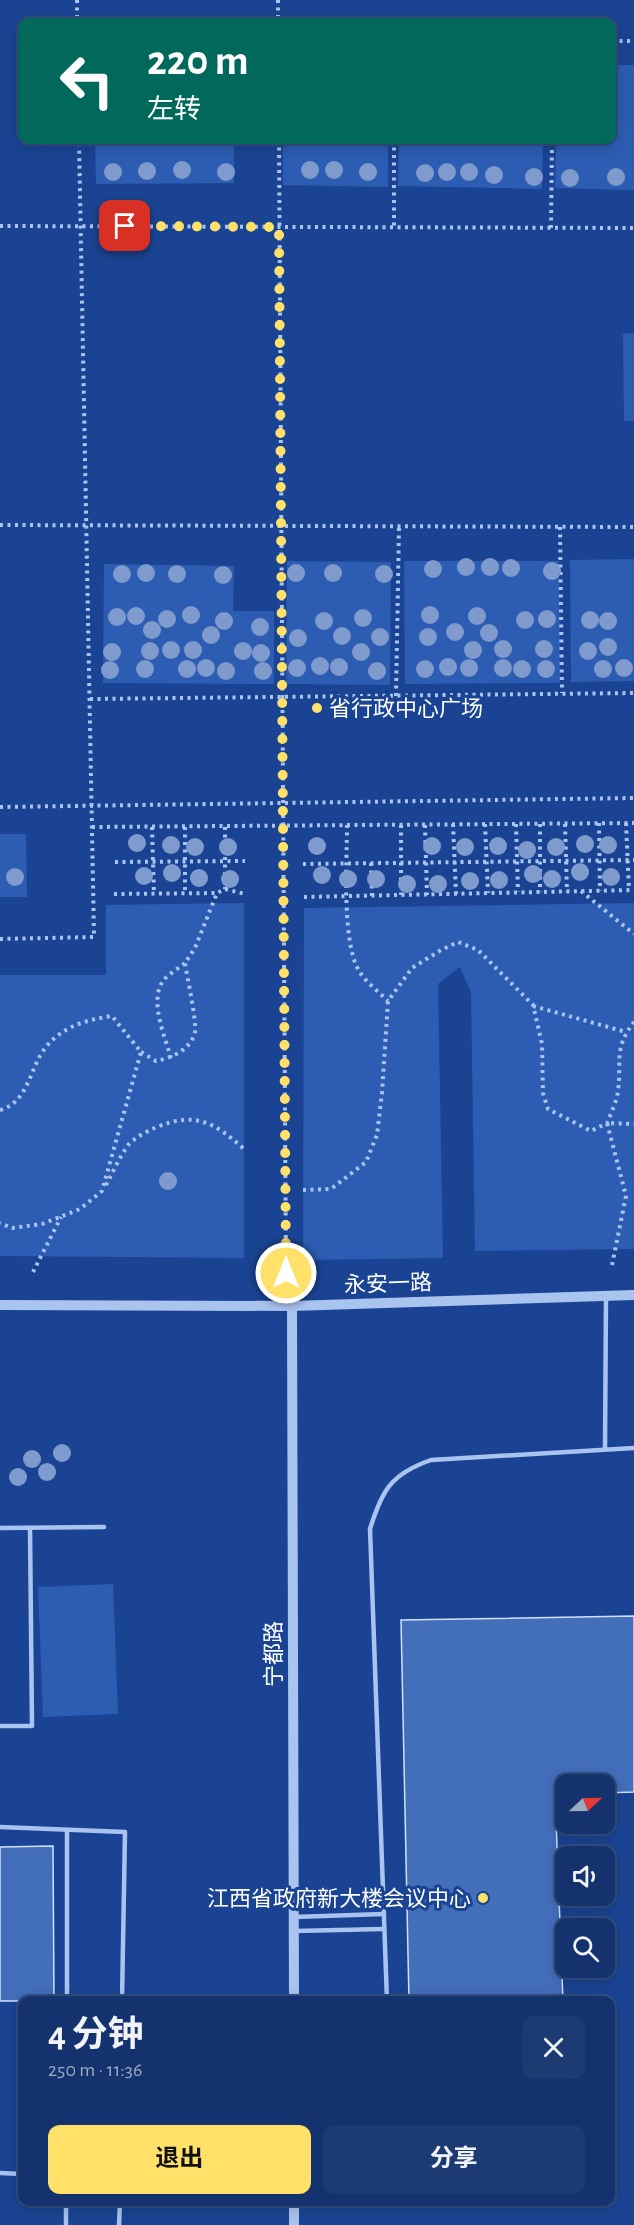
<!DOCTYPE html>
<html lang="zh">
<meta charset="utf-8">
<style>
:root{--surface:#14336e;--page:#1d3b73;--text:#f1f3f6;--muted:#9daac2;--line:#334e81;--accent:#ffe169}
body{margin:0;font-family:"Alegreya Sans","Noto Sans SC",sans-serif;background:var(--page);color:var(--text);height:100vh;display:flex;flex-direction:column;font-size:22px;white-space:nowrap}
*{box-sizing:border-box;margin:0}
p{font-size:20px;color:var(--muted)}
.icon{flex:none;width:33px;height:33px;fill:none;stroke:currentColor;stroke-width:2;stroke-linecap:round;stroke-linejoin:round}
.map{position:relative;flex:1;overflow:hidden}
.details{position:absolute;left:18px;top:1996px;width:597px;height:210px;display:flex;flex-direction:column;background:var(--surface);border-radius:12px;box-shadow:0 3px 15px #0003,0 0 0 2px var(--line)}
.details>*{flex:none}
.banner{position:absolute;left:18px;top:18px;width:598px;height:126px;border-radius:12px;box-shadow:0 3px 15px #0003,0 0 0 2px var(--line);background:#00695c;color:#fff;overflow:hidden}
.needle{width:39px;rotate:68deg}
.controls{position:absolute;left:555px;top:1774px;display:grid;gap:12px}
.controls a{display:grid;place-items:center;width:60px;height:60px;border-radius:12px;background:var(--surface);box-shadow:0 3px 15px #0003,0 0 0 2px var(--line);font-size:30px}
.pin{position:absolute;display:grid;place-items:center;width:51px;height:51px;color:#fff;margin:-26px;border-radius:12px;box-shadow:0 3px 9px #0006}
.me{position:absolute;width:66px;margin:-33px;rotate:0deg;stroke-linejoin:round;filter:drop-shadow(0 0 4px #0008)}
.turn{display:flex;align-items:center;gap:21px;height:126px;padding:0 30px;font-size:27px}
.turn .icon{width:78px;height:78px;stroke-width:2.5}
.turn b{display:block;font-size:42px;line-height:51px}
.round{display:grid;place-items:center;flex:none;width:63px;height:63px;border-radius:12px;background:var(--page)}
.headline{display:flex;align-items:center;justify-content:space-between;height:102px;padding:0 30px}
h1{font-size:36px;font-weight:700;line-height:45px}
.primary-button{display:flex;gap:12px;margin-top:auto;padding:12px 30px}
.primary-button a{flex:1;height:69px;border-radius:12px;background:var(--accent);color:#111;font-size:24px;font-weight:700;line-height:69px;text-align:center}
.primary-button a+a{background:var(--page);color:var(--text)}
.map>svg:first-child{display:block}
.green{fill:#2c5db2}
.building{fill:#436eba;stroke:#d1e0fb;stroke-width:1.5}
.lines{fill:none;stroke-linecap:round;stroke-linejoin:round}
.path{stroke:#aac4f0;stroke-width:4;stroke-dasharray:3 4.5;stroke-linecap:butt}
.service{stroke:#aac4f0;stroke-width:4.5}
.tertiary{stroke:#aac4f0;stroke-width:10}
.tree{fill:#7f9acc}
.route{stroke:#ffe169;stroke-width:10;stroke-dasharray:0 18}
.poi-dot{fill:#ffe169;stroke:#1a4493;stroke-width:2}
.labels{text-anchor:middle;stroke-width:6;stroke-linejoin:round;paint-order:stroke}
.poi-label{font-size:22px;fill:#fff;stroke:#1a4493;text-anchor:start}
.street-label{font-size:22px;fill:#fff;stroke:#1a4493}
</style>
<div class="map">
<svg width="634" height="2225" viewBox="0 0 634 2225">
<rect width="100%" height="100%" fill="#1a4493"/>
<!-- green -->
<g class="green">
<polygon points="612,65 634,65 634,190 555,188 556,140 612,140"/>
<polygon points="95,140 234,140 234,183 96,184"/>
<polygon points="283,140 388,140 388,187 283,185"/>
<polygon points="399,140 543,140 542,189 398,186"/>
<polygon points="634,333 634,421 624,421 623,334"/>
<polygon points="634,559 634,681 571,682 570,560"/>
<polygon points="287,561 391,562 390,685 286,684"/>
<polygon points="404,561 559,561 560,683 405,684"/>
<polygon points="104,564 234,566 233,611 274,611 274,684 103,683"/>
<polygon points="0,834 26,834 27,897 0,897"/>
<polygon points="244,903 244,1258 0,1256 0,975 106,975 106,905"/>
<polygon points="634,903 634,1249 475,1251 471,993 460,967 438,984 443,1258 303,1260 304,908"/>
<polygon points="113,1584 118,1714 43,1717 38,1587"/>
</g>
<!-- building -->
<g class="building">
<polygon points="634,1616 634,1792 604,1793 604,1785 566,1785 566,1794 555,1794 563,2001 409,2001 401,1620"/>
<polygon points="53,1846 54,2001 0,2001 0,1847"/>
</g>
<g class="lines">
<!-- path -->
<g class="path">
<polyline points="77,0 77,22"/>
<polyline points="278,0 278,22"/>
<polyline points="612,41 634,41"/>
<polyline points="279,140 286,1273"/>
<polyline points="394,140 394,227"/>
<polyline points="0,226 634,228"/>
<polyline points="551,228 552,140"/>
<polyline points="0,525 634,527"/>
<polyline points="560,527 562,693"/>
<polyline points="396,696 399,526"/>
<polyline points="90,699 634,693"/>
<polyline points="0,807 634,798"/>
<polyline points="599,823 600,891"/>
<polyline points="626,823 629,890"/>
<polyline points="453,824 456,894"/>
<polyline points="485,824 488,893"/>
<polyline points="516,824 518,892"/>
<polyline points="540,824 540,892"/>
<polyline points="565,824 567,892"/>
<path d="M347,825C347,861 341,947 361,974C368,984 379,992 388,1001"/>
<polyline points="401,825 401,895"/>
<polyline points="425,825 427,895"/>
<polyline points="92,827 634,823"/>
<polyline points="152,827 154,894"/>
<polyline points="185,827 185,893"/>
<polyline points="225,827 225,889"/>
<polyline points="115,862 245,861"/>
<polyline points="371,863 372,896"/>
<polyline points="303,864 634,860"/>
<polyline points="581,891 634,934"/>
<polyline points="114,894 217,893"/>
<polyline points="304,897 634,890"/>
<polyline points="0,939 94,937 79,140"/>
<polyline points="533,1006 626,1032"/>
<path d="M141,1052L156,1061C171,1058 191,1050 195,1032C197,1023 187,976 185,963L195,948L217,893L225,889L245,894"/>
<path d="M171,1058C165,1037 149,1001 163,981C168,974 178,969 185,963"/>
<path d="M0,1110C27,1103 30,1070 43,1051C60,1027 85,1020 112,1016L141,1052L102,1191L80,1209L42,1224L12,1228L0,1223"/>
<path d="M106,1185C113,1172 120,1156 129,1144C136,1137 147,1131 157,1127C196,1111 215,1123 244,1149"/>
<path d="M303,1190L331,1189L366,1162L377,1135L382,1093L388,1001L412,968L441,950L458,942L478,950L533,1005L542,1044L543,1093L548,1109L591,1131L607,1123C611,1113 617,1101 618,1091C622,1061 613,1049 634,1022"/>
<polyline points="612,1265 626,1196 607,1123 634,1124"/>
<polyline points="33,1272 61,1217"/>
</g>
<!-- service -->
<g class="service">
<polyline points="605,1449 606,1296"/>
<polyline points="0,1528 104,1527"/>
<polyline points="0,1726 32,1726 30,1528"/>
<polyline points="0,1827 125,1832 122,2001"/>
<polyline points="293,1917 384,1914"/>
<polyline points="294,1931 384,1929"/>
<polyline points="67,2001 67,1830"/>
<path d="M387,2001L370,1529C382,1490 391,1474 431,1460L634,1448"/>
<polyline points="0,2173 22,2174"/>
<polyline points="66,2225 66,2202"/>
<polyline points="119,2225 120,2202"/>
</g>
<!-- tertiary -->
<g class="tertiary">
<polyline points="0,1305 292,1306 634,1295"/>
<polyline points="292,1306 294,2001"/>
<polyline points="294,2202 294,2225"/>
</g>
</g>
<!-- trees -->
<g class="tree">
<circle cx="182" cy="170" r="9"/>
<circle cx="310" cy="170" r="9"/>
<circle cx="334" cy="170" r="9"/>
<circle cx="147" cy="171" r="9"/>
<circle cx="113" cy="172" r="9"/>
<circle cx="226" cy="172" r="9"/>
<circle cx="368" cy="172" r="9"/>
<circle cx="447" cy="172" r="9"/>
<circle cx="469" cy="172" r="9"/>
<circle cx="425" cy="173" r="9"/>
<circle cx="494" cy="175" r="9"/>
<circle cx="534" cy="177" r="9"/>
<circle cx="616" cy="177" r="9"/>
<circle cx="570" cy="178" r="9"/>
<circle cx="466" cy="567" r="9"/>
<circle cx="490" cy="567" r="9"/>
<circle cx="511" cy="568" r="9"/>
<circle cx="433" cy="569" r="9"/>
<circle cx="552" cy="571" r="9"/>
<circle cx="146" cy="573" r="9"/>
<circle cx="296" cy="573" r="9"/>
<circle cx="333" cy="573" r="9"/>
<circle cx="122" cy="574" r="9"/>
<circle cx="177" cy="574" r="9"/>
<circle cx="384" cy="574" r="9"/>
<circle cx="223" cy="575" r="9"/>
<circle cx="191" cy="615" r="9"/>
<circle cx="430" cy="615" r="9"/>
<circle cx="136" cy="616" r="9"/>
<circle cx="477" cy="616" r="9"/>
<circle cx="117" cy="617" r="9"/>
<circle cx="363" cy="618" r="9"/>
<circle cx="167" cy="619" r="9"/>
<circle cx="547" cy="619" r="9"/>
<circle cx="525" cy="620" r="9"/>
<circle cx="590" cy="620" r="9"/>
<circle cx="224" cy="621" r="9"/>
<circle cx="324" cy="621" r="9"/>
<circle cx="608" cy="621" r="9"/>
<circle cx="260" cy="627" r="9"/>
<circle cx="152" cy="630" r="9"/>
<circle cx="455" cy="632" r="9"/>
<circle cx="489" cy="633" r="9"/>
<circle cx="211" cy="635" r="9"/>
<circle cx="342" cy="636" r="9"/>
<circle cx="380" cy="637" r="9"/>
<circle cx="428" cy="637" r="9"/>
<circle cx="298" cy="638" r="9"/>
<circle cx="608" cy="647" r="9"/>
<circle cx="503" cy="649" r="9"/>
<circle cx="544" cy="649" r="9"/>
<circle cx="171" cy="650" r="9"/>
<circle cx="193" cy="650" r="9"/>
<circle cx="473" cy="650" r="9"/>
<circle cx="150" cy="651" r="9"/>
<circle cx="243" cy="651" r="9"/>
<circle cx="588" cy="651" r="9"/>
<circle cx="112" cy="652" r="9"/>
<circle cx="361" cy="652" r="9"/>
<circle cx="261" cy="653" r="9"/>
<circle cx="320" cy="666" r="9"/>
<circle cx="339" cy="667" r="9"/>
<circle cx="448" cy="667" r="9"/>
<circle cx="206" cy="668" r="9"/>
<circle cx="297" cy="668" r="9"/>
<circle cx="469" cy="668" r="9"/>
<circle cx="503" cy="668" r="9"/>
<circle cx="624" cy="668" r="9"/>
<circle cx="145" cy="669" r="9"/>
<circle cx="187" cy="669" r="9"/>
<circle cx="425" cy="669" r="9"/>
<circle cx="522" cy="669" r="9"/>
<circle cx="546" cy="669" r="9"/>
<circle cx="603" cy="669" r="9"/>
<circle cx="110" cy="670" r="9"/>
<circle cx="226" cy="671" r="9"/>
<circle cx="263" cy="671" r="9"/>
<circle cx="377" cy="671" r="9"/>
<circle cx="137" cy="843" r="9"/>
<circle cx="585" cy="844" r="9"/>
<circle cx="171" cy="845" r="9"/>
<circle cx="608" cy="845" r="9"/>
<circle cx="317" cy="846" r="9"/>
<circle cx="432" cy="846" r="9"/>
<circle cx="498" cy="846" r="9"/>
<circle cx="195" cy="847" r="9"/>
<circle cx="228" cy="847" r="9"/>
<circle cx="465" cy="847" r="9"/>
<circle cx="556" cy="847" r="9"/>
<circle cx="527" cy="850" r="9"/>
<circle cx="580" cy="872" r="9"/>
<circle cx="172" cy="873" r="9"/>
<circle cx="533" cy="874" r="9"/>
<circle cx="322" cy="875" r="9"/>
<circle cx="144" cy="876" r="9"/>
<circle cx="15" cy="877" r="9"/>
<circle cx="611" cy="877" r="9"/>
<circle cx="199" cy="878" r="9"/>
<circle cx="230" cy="879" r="9"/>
<circle cx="348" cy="879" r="9"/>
<circle cx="376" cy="879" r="9"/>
<circle cx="552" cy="879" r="9"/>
<circle cx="499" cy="880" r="9"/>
<circle cx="470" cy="881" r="9"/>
<circle cx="407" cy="884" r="9"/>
<circle cx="438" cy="884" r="9"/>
<circle cx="168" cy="1181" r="9"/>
<circle cx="62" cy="1453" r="9"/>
<circle cx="32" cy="1459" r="9"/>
<circle cx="47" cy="1472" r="9"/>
<circle cx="18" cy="1477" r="9"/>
</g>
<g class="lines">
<!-- route -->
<polyline class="route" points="125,226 279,227 286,1273"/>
</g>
<!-- markers -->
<g class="poi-dot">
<circle cx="317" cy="708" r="6"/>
<circle cx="483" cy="1898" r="6"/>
</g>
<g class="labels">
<!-- poi labels -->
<g class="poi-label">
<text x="329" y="716">省行政中心广场</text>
<text x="471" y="1906" text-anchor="end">江西省政府新大楼会议中心</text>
</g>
<!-- street labels -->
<g class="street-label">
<text transform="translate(388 1283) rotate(-2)" y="8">永安一路</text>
<text transform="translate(273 1654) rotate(-90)" y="8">宁都路</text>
</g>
</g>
</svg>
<div class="controls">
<a><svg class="needle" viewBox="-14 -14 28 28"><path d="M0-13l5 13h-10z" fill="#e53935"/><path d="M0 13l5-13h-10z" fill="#9daac2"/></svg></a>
<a><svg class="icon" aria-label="sound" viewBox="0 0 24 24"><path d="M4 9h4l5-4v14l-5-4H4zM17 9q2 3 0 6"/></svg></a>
<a><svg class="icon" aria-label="search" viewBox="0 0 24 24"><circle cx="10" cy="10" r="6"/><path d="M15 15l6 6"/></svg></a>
</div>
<div class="pin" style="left:125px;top:226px;background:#d93025"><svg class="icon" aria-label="arrive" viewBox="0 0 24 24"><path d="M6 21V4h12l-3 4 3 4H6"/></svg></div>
<svg class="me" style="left:286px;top:1273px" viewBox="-20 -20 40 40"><circle r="17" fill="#ffe169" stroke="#fff" stroke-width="3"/><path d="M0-11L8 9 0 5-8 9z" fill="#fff"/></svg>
<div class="banner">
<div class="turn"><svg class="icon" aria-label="left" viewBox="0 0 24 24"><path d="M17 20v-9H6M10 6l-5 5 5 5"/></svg><div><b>220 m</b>左转</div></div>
</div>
<section class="details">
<div class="headline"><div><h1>4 分钟</h1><p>250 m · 11:36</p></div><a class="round"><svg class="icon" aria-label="close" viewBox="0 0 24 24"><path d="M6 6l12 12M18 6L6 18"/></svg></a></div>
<div class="primary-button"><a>退出</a><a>分享</a></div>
</section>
</div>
